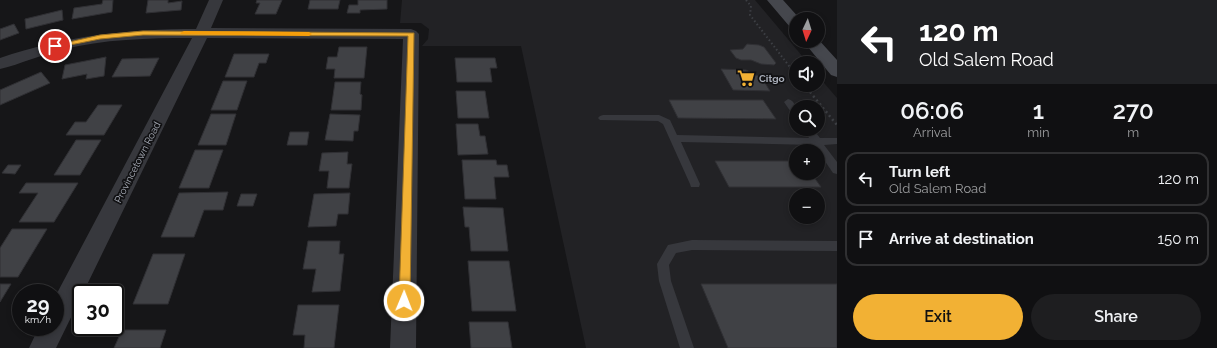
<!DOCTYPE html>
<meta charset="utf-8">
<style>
:root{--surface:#101012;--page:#1e1e20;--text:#f1f3f6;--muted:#9c9d9f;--line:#303032;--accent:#f2b134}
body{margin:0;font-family:Raleway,sans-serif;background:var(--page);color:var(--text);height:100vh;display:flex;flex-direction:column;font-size:15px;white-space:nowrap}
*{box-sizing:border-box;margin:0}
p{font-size:13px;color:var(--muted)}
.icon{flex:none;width:22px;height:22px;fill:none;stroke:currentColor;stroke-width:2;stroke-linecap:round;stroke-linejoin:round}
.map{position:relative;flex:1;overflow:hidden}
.drawer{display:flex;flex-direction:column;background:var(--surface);width:380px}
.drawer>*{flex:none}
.hud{background:#202124;color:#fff;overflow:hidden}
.needle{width:26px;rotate:184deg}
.buttons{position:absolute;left:789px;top:12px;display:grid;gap:8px}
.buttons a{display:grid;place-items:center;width:36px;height:36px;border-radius:50%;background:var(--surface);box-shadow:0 2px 6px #0003,0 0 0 1px var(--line);font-size:20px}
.speed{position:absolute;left:12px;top:284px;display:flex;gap:8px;font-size:20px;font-weight:700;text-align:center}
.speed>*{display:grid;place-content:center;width:52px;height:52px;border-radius:50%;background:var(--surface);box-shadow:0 2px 6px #0003,0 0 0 1px var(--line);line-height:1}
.speed small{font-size:10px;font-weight:400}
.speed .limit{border:2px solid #111;border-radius:6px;background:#fff;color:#111}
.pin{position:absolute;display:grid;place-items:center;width:34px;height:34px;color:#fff;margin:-17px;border:2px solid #fff;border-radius:50%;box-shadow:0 1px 4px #0007}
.me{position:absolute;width:44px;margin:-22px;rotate:1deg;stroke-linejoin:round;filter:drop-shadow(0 0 3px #0008)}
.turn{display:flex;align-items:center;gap:14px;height:84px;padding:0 16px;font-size:18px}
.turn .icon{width:52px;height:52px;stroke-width:2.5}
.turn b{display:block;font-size:28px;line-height:34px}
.eta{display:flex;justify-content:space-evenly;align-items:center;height:68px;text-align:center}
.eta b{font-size:24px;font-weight:600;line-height:28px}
.cta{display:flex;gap:8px;margin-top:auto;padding:8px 16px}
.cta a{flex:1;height:46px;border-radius:24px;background:var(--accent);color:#111;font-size:16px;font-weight:600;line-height:46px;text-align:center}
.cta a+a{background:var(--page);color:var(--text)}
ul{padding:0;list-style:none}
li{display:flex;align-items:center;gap:12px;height:54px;margin:0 8px 6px;padding:0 8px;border:2px solid var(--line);border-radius:12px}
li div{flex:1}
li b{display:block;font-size:15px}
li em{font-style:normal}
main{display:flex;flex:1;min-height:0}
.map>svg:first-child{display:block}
.built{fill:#222225;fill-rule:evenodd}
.building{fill:#404145;stroke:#303034}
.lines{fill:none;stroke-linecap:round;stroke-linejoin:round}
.path-far1{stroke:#3d3f44;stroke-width:2;stroke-dasharray:1.5 2.5;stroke-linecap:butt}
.path{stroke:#3d3f44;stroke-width:2.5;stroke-dasharray:2 3;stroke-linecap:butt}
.lane{fill:#37383d;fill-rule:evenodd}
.street{fill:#37383d;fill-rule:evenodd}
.secondary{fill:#45474d;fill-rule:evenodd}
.route{fill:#f2b134;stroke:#9d7322}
.slow{fill:#f59e0b}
.labels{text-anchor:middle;stroke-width:3.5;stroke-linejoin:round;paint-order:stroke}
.poi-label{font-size:10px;font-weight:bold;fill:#a8adb8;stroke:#111113;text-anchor:start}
.street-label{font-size:10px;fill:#a8adb8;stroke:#111113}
</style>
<main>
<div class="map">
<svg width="837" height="348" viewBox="0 0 837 348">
<rect width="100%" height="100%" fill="#161618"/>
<!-- built -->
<path class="built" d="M402,0H755L808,63H796V85H818V76L837,98V348H586L521,46H422L428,39L429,29L421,23H400ZM796,107H818V129H796ZM796,151H818V173H796ZM796,195H818V217H796Z"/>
<!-- building -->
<g class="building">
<polygon points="103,0 113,0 112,12 72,19 74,8 102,4"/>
<polygon points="148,0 168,0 168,3 182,1 181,10 146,13"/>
<polygon points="257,0 282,0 276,14 255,14 260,3 256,3"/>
<polygon points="310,0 340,0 338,9 308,9"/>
<polygon points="358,0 387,0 387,9 360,10 360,13 347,13 349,5 358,5"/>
<polygon points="62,10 63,20 26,29 25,19"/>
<polygon points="14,24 19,33 0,40 0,29"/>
<polygon points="747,44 759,45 764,47 776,63 774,65 761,64 751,60 741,60 736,58 730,50 743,49"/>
<polygon points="339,47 367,47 364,78 334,78 335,69 326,69 328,57 337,57"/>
<polygon points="234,54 269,54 266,63 259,63 254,77 225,77"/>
<polygon points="106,57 104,76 86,79 87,74 62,79 65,65"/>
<polygon points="159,58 150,76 112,77 122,59"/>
<polygon points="455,58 495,58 497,68 490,68 492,82 457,82"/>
<polygon points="721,69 746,70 762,78 770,91 733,90"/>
<polygon points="41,72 50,83 0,105 0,90"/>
<polygon points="223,81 247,81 237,110 211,110"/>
<polygon points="335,82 361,82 360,94 362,95 361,110 331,110"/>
<polygon points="456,91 485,91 489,118 458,118"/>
<polygon points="669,100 763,100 776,119 678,118"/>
<polygon points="98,105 122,105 104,135 66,135 75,122 86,122"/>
<polygon points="211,114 236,114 226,145 198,145"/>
<polygon points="330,114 360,115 358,131 354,131 353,141 325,140"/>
<polygon points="456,124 478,124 480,136 485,136 488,154 458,155"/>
<polygon points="290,132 309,132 307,145 287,145"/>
<polygon points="76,140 101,140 80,175 54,175"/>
<polygon points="195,150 223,150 209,188 179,188"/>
<polygon points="348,152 347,164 352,164 349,188 327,188 329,171 319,171 322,153"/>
<polygon points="462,160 496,160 497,165 507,165 509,177 494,177 496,199 465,199"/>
<polygon points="715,161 796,161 796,173 811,173 821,187 729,187"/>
<polygon points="8,165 21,165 15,174 2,173"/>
<polygon points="26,183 78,183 54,222 19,222 38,193 19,193"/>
<polygon points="228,192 223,210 204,210 194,237 161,237 179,193"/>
<polygon points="350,193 348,214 338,214 336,226 308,227 314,194"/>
<polygon points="241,194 257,194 253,206 237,206"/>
<polygon points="463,207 503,208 508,251 471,251 469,227 465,227"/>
<polygon points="12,229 47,229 18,277 0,277 0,248"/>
<polygon points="308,241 340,241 339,254 344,254 340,291 312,292 316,269 303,269"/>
<polygon points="153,254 185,254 168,304 133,304"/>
<polygon points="468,261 509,261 516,311 472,311"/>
<polygon points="0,284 11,284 0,302"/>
<polygon points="701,284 837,284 837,348 728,348"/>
<polygon points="298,305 339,305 334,348 304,348 305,335 293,335"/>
<polygon points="469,322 508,322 512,348 471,348"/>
<polygon points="122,330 166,330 160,348 114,348"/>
</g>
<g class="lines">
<!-- path-far1 -->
<g class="path-far1">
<polyline points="746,0 751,6 750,15 796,75"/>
<polyline points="804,85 811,93"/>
</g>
<!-- path -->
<polyline class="path" points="810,92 837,125"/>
<!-- lane -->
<g class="lane">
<path d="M788,99C796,101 796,109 796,116L793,115L784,102Z"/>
<polygon points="603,115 659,115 670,120 677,135 809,138 803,129 813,129 820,138 837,138 837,144 824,145 837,162 837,174 833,173 814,145 681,142 700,184 699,187 691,187 690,184 663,124 658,121 600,120 598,118 600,116"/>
<polygon points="692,240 837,241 837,251 692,250 676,253 669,265 671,281 694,348 680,348 659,281 657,264 668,245"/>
</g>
<!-- street -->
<path class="street" d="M209,0H223L211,28L411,29L416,31L419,34L416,348H390L403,39L207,38L83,293H81V297L56,348H29L39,327H55V297L192,38C148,38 104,39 61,50C40,55 21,64 0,69V58C64,36 128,29 196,29Z"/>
<!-- secondary -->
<g class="secondary">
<polygon points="767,0 783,0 800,19 796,19 796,29 790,27"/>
<polygon points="818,39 837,60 837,77 831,75 803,41 818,41"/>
</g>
</g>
<!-- route -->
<polygon class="route" points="143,31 414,33 410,301 408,305 404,306 400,305 399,301 408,36 143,35 100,39 55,48 51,46 100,35"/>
<!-- slow -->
<polygon class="slow" points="184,31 309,32 312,34 309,36 181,34 180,33"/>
<!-- icons -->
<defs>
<g id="supermarket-bare" transform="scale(1.38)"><path d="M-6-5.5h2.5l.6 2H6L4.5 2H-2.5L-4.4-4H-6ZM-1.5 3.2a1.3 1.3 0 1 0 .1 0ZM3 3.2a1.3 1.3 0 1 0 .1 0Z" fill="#f2b134" stroke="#111113" stroke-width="2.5" paint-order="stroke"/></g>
</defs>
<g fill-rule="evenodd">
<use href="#supermarket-bare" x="746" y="78"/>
</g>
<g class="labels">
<!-- poi labels -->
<g class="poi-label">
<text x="759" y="82">Citgo</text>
</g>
<!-- street labels -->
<g class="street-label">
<text transform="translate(137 162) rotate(-63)" y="4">Provincetown Road</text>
</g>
</g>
</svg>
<div class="buttons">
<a><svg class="needle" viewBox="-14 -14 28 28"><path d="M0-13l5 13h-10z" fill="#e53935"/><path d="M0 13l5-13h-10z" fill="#9c9d9f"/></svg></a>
<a><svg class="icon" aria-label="sound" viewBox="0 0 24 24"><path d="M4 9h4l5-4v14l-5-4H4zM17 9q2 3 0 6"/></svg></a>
<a><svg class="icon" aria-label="search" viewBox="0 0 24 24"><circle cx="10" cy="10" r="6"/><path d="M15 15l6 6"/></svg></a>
<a>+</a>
<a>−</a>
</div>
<div class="speed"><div>29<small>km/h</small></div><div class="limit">30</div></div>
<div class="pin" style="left:55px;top:46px;background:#d93025"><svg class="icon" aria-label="arrive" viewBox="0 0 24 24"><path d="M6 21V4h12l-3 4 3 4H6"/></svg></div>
<svg class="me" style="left:404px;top:301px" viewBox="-20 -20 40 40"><circle r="17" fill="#f2b134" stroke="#fff" stroke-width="3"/><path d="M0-11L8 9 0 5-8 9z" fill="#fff"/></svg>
</div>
<section class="drawer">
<div class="hud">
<div class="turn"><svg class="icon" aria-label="left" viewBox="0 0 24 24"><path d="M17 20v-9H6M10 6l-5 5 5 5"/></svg><div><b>120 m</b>Old Salem Road</div></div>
</div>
<div class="eta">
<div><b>06:06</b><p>Arrival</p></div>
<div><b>1</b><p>min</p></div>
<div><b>270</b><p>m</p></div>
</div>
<ul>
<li><svg class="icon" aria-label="left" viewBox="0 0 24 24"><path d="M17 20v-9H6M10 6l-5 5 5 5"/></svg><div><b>Turn left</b><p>Old Salem Road</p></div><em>120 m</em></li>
<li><svg class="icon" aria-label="arrive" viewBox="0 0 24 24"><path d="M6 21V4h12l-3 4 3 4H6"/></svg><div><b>Arrive at destination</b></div><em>150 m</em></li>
</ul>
<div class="cta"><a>Exit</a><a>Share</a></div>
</section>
</main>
